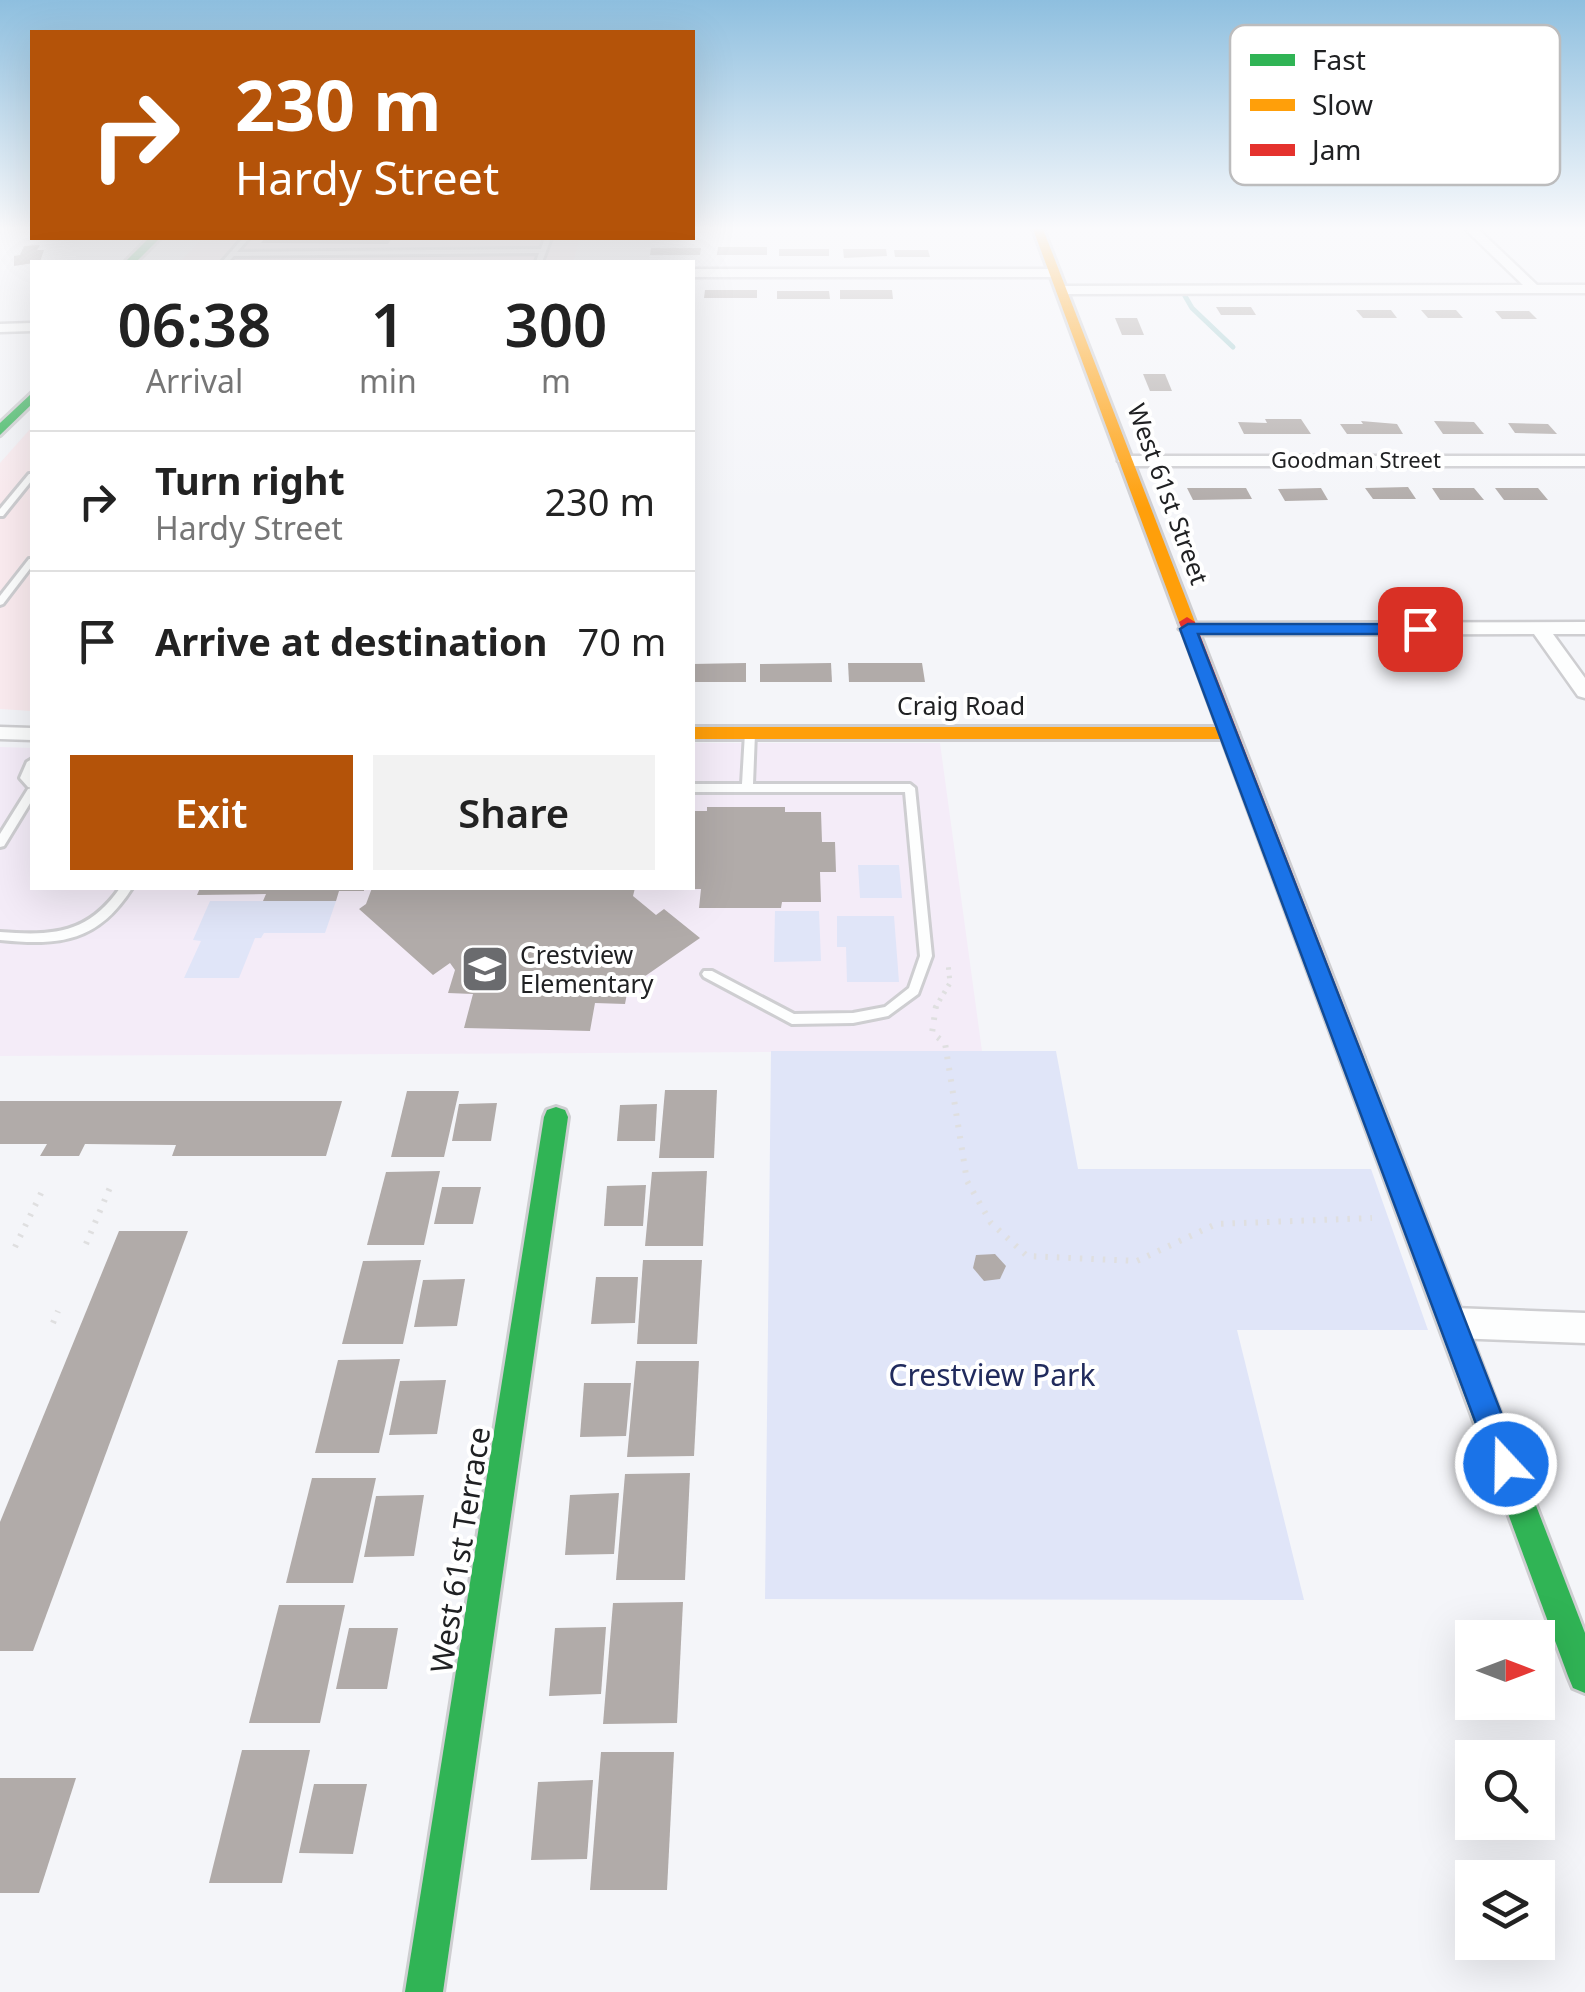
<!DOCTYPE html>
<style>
:root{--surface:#fff;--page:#f2f2f2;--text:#222;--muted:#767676;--line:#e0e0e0;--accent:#b45309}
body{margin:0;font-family:"Noto Sans",sans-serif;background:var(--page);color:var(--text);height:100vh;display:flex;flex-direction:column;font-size:38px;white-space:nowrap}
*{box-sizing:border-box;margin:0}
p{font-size:32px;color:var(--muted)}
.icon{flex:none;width:55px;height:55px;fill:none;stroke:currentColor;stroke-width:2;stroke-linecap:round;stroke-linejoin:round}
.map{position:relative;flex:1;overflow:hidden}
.panel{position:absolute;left:30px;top:260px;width:665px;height:630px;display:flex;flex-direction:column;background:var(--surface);border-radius:0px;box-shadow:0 10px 40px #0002}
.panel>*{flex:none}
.hud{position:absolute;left:30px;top:30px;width:665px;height:210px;border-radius:0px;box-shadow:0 10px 40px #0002;background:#b45309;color:#fff;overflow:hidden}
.needle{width:65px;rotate:90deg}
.fabs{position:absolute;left:1455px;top:1620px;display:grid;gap:20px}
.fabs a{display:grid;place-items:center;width:100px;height:100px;border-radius:0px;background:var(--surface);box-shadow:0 10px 40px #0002;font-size:50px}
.pin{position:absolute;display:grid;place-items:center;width:85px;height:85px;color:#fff;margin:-42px;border-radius:20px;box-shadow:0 5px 15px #0006}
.me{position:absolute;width:110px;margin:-55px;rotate:339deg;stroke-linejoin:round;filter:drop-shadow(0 0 8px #0008)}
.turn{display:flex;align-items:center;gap:35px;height:210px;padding:0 40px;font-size:45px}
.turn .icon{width:130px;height:130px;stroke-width:2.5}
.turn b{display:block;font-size:70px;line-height:85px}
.eta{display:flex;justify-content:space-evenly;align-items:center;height:170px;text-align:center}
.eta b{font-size:60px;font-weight:600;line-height:70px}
.primary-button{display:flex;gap:20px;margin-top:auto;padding:20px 40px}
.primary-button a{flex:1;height:115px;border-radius:0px;background:var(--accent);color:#fff;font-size:40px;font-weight:600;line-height:115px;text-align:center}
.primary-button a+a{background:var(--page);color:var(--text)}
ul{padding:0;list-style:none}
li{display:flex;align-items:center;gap:30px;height:140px;padding:0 40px;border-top:2px solid var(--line)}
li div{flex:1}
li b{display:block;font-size:38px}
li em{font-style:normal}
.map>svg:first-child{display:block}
.commercial{fill:#faebef}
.education{fill:#f4ecf8}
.green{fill:#e0e5f8}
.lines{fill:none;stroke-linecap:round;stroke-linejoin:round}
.stream{stroke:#a8d0d2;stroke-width:5}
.building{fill:#b1aba9}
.lane-casing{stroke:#ceced1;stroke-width:6}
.street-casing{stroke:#ceced1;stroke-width:5}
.fast-casing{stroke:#ceced1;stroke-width:6}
.slow-casing{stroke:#ceced1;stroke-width:6}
.jam-casing{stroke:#ceced1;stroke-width:6}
.path-far1{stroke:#dfdfe0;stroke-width:5;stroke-dasharray:2.5 6;stroke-linecap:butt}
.path{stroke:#dfdfe0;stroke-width:6;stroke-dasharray:2.5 9;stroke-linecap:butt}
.lane{fill:#fdfefe;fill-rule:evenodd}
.street{fill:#fdfefe;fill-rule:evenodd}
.fast{fill:#30b455;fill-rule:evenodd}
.slow{fill:#ff9f0a;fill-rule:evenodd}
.jam{fill:#e5322d;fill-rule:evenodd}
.route{fill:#1a73e8;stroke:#114b97;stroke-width:2.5}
.labels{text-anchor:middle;stroke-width:8;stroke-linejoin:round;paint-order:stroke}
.far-street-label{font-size:22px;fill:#202123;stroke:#fff}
.street-label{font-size:25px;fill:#202123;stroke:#fff}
.poi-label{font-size:25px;fill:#202123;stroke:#fff;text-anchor:start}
.near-park-label{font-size:30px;fill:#212b5d;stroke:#fff}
.near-street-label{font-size:30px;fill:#202123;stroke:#fff}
.key{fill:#fff;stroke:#bcbcbd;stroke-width:2.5}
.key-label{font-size:28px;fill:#202123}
</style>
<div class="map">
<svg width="1585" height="1992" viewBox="0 0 1585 1992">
<rect width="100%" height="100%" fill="#f4f5f9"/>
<!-- commercial -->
<g class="commercial">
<polygon points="203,238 580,238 573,262 180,262"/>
<polygon points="32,427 32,711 0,709 0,463"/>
</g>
<!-- education -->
<polygon class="education" points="693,743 940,743 982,1051 0,1056 0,747 32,748 32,888 692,888"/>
<!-- green -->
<g class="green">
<polygon points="858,865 899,865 902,898 860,898"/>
<polygon points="210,901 336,901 325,933 264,933 261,938 255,938 239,978 184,978 201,941 193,940"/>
<polygon points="775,911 819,911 821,961 774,962"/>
<polygon points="837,916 894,916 899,982 847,982 846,947 837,947"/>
<polygon points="771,1051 1056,1051 1078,1169 1371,1169 1428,1330 1237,1330 1304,1600 765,1599"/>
</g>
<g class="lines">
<!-- stream -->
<polyline class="stream" points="1185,296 1192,308 1233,347"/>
</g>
<!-- building -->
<g class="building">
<polygon points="265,238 392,238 388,244 261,243"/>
<polygon points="40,245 37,250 44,250 40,262 14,266 14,256 20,255 24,246"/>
<polygon points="718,247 767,247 767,255 717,255"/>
<polygon points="651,248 701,248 700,255 650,255"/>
<rect x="779" y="249" width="50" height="7"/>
<polygon points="843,249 886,249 887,256 844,258"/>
<polygon points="894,250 928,250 930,257 895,257"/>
<polygon points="705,290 757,290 757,298 704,298"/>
<polygon points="840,290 892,290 893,299 840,299"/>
<polygon points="777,291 829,291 830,299 777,299"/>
<polygon points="1216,307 1251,307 1256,315 1221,315"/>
<polygon points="1356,310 1391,310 1397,318 1363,318"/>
<polygon points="1421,310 1456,310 1463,318 1428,318"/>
<polygon points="1495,311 1529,311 1537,319 1502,319"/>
<polygon points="1115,318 1137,318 1144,335 1122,335"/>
<polygon points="1143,374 1165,374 1172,391 1150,391"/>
<polygon points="1265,419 1301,419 1311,434 1244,434 1238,422 1267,423"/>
<polygon points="1361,421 1397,424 1403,434 1347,434 1340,424 1363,424"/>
<polygon points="1434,421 1474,422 1484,434 1443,434"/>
<polygon points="1508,423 1548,424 1557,434 1515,433"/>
<polygon points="1408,487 1416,499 1373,499 1365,488"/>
<polygon points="1187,488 1246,488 1252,499 1193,500"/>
<polygon points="1321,488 1328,500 1285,501 1278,489"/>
<polygon points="1432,488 1474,488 1484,500 1440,500"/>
<polygon points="1495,488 1538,488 1548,500 1504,500"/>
<polygon points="746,663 746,682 692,682 692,664"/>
<polygon points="831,663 832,682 760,682 760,664"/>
<polygon points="848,663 922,663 925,682 849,682"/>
<polygon points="707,807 785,807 785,812 821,812 822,842 835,842 836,872 820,872 821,902 782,902 781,908 699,908 701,889 692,889 692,811 707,811"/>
<polygon points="200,888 364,888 364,891 339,891 336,901 263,901 266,894 197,895"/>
<polygon points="372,888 635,888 633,896 656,915 664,909 700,938 628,988 625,1004 595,1003 590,1031 464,1028 473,994 448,993 455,970 450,963 433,975 359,909 366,904"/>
<polygon points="665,1090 717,1090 714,1158 659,1158"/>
<polygon points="407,1091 459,1091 444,1157 391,1157"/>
<polygon points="0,1101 342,1101 326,1156 172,1156 176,1145 85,1144 79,1156 40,1156 47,1144 0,1144"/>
<polygon points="497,1103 491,1141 452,1141 459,1104"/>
<polygon points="657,1104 655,1141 617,1141 620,1105"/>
<polygon points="440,1171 424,1245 367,1245 386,1172"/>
<polygon points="707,1171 703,1246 645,1246 652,1172"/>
<polygon points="646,1185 643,1226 604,1226 607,1186"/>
<polygon points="442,1187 481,1187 473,1224 434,1224"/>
<polygon points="119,1231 188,1231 33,1651 0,1651 0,1522"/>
<polygon points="995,1254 1006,1266 1000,1279 984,1281 973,1268 976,1255"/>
<polygon points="421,1260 403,1344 342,1344 363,1261"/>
<polygon points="643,1260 702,1260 697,1344 637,1344"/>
<polygon points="596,1277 638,1277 635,1323 591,1324"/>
<polygon points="465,1279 457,1326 414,1327 423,1280"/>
<polygon points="400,1359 379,1453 315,1453 338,1360"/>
<polygon points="636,1361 699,1361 694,1456 627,1457"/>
<polygon points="446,1380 437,1434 389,1435 400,1381"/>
<polygon points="584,1383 631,1383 626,1436 580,1437"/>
<polygon points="690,1473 685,1580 616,1580 625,1474"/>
<polygon points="312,1478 376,1478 353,1583 286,1583"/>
<polygon points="619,1493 614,1554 565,1555 570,1495"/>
<polygon points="424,1495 414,1556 364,1557 376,1496"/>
<polygon points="683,1602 677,1723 603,1724 613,1603"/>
<polygon points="279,1605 345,1605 320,1723 249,1723"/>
<polygon points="606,1627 601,1694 549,1696 555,1628"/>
<polygon points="349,1628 398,1628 387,1689 336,1689"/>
<polygon points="242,1750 310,1750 282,1883 209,1883"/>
<polygon points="601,1752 674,1752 667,1890 590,1890"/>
<polygon points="0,1778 76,1778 39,1893 0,1893"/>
<polygon points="593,1780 587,1859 531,1860 538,1782"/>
<polygon points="314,1784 367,1784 353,1854 299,1853"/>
</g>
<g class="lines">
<!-- lane casing -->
<g class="lane-casing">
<g id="lane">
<polygon points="243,238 249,238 237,252 541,249 545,238 551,238 542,262 536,262 539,253 234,256 228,262 222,262"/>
<polygon points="29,474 32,474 32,480 3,516 0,516 0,509"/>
<polygon points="29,559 32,559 32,566 3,604 0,605 0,596"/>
<polygon points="750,730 755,733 753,784 910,784 915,788 932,956 918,994 888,1016 853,1023 792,1024 704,977 702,974 704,971 712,971 794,1014 853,1013 885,1007 909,988 920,956 905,792 692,792 692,784 742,784 745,733"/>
<polygon points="32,759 32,773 31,777 32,779 32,800 4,846 0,847 0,834 28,789 32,788 28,787 20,778 27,762"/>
<path d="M120,888H132C98,942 60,946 0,940V932C53,936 88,934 120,888Z"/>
</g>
</g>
<!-- street casing -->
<g class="street-casing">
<g id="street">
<polygon points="1465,229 1478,229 1537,285 1585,285 1585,293 1063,294 1057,290 1063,286 1523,285"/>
<polygon points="692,269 1054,269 1060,273 1054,277 692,277"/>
<polygon points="32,323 32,331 0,332 0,324"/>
<polygon points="1585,456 1585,466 1126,466 1118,461 1126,456"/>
<polygon points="1585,622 1585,634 1553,634 1585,678 1585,698 1578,696 1534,634 1188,635 1179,629 1188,623"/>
<polygon points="0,727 32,728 32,740 0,739"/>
<polygon points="1454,1308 1585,1313 1585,1343 1454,1338 1443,1333 1439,1323 1443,1313"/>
</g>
</g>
<!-- fast casing -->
<g class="fast-casing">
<g id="fast">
<polygon points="149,238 160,238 136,262 125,262"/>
<polygon points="32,393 32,404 0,435 0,423"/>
<polygon points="1352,1048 1360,1051 1364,1058 1585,1633 1585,1693 1573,1688 1568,1676 1340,1058 1344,1051"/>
<polygon points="556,1107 565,1110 568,1117 443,1992 405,1992 544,1117 547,1110"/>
</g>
</g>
<!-- slow casing -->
<g class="slow-casing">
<g id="slow">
<polygon points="1033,229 1043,229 1195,622 1193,626 1187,627 1179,622"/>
<polygon points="692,727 1229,727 1238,733 1229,739 692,739"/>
</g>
</g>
<!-- jam casing -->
<g class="jam-casing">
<polygon id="jam" points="1187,617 1195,622 1364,1058 1360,1065 1344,1065 1340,1058 1179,622"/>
</g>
<!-- path-far1 -->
<polyline class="path-far1" points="935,1008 950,983 948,963"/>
<!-- path -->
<g class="path">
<polyline points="936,1006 932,1033 945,1043 967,1181 991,1223 1027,1256 1137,1261 1216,1224 1372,1218"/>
<polyline points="86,1244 111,1185"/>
<polyline points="15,1247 45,1185"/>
<polyline points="53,1323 58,1311"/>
</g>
<!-- lane -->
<use href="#lane" class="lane"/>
<!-- street -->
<use href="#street" class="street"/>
<!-- fast -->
<use href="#fast" class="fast"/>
<!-- slow -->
<use href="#slow" class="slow"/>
<!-- jam -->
<use href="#jam" class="jam"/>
</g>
<!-- sky -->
<linearGradient id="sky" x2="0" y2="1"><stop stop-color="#8ebfdf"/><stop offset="0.45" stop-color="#fafafc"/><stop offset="1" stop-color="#fafafc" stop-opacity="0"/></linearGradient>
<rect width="1585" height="508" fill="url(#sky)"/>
<!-- route -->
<polygon class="route" points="1188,624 1420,624 1429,629 1420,634 1198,634 1521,1464 1517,1475 1506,1479 1496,1475 1491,1464 1180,629"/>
<!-- icons -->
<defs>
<g id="school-square" transform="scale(2.5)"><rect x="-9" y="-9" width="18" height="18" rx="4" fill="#6a6b6e" stroke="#fff"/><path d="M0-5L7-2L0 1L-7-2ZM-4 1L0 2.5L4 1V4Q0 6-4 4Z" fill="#fff"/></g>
</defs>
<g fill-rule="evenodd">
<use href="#school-square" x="485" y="969"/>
</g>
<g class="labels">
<!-- far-street labels -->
<g class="far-street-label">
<text x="1356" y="468">Goodman Street</text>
</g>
<!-- street labels -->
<g class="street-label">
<text transform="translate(1168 494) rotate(70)" y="9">West 61st Street</text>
<text x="961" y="715">Craig Road</text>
</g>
<!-- poi labels -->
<g class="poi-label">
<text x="520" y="964">Crestview<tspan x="520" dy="29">Elementary</tspan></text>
</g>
<!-- near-park labels -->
<g class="near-park-label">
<text x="992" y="1386">Crestview Park</text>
</g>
<!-- near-street labels -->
<g class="near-street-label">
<text transform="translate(461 1550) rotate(-81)" y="10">West 61st Terrace</text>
</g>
</g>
<!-- legend -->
<rect x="1230" y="25" width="330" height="160" rx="15" class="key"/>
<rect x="1250" y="54" width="45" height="12" fill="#30b455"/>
<rect x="1250" y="99" width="45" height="12" fill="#ff9f0a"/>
<rect x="1250" y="144" width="45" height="12" fill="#e5322d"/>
<g class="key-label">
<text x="1312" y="70">Fast</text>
<text x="1312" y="115">Slow</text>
<text x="1312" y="160">Jam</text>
</g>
</svg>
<div class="fabs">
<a><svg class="needle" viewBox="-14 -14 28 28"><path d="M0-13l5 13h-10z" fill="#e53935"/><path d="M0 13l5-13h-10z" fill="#767676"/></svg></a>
<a><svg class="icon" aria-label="search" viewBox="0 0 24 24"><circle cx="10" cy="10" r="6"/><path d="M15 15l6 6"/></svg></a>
<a><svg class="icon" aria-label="layers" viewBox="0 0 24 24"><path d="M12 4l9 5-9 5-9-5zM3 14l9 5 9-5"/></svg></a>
</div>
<div class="pin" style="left:1420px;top:629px;background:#d93025"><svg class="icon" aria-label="arrive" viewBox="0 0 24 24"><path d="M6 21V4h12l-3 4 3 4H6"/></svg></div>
<svg class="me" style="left:1506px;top:1464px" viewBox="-20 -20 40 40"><circle r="17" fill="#1a73e8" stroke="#fff" stroke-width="3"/><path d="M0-11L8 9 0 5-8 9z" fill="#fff"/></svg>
<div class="hud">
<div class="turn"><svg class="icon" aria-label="right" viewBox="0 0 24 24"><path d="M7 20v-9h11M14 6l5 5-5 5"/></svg><div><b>230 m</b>Hardy Street</div></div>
</div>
<section class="panel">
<div class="eta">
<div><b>06:38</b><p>Arrival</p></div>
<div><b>1</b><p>min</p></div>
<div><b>300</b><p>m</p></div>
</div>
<ul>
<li><svg class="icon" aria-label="right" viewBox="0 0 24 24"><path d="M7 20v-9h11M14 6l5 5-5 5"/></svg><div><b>Turn right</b><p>Hardy Street</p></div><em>230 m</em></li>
<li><svg class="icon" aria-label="arrive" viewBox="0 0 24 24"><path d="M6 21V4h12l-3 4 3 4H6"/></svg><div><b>Arrive at destination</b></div><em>70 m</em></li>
</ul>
<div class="primary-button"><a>Exit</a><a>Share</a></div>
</section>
</div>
